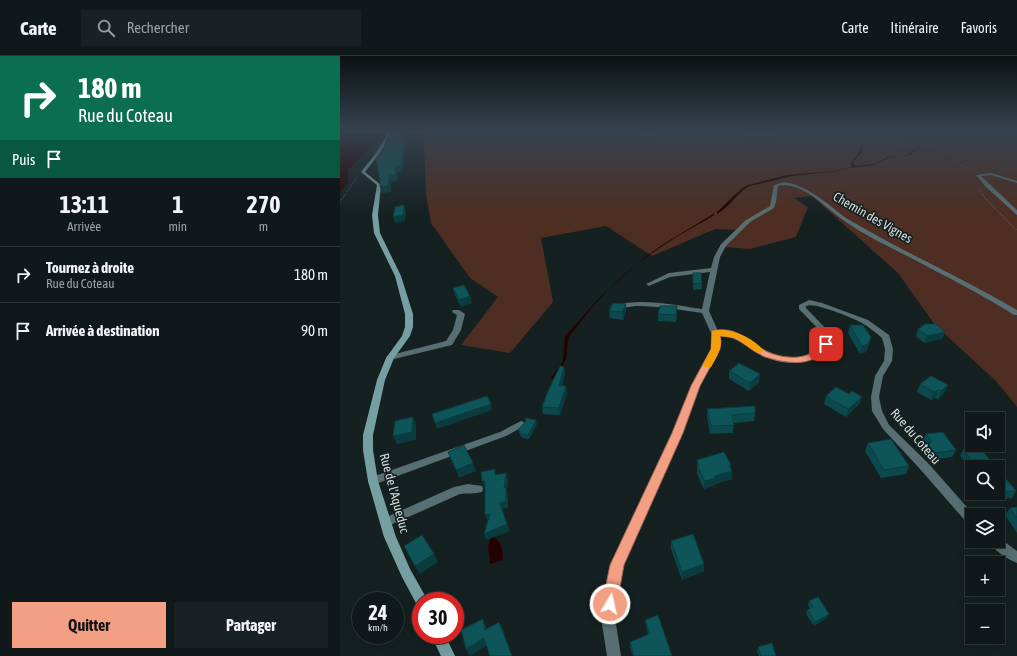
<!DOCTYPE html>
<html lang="fr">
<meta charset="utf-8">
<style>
:root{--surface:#101819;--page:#192122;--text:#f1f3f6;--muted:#9ca0a2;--line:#303738;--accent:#f39f83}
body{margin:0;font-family:"Asap Condensed",sans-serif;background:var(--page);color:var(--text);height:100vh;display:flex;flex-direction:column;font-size:15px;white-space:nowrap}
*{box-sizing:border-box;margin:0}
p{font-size:13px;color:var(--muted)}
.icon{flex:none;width:22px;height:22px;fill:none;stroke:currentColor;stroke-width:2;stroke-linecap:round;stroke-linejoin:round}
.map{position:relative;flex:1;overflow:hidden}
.drawer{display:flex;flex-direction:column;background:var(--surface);width:340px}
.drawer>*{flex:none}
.top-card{background:#0b6e4f;color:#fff;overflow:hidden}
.fabs{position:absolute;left:625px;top:356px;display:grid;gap:8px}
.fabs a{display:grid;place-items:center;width:40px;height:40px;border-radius:0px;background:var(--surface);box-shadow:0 4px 16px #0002,0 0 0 1px var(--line);font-size:20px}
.speed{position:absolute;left:12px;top:536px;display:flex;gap:8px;font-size:20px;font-weight:700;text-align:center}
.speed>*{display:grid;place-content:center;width:52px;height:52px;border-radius:50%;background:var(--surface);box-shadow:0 4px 16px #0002,0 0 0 1px var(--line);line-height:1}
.speed small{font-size:10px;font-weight:400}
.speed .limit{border:6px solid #d22;background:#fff;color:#111}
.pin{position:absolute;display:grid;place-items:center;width:34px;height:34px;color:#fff;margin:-17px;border-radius:8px;box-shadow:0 2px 6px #0006}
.me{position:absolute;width:44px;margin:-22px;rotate:9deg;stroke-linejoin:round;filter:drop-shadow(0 0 3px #0008)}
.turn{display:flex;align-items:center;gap:14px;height:84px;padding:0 12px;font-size:18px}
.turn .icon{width:52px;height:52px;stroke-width:2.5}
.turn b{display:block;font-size:28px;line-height:34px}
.then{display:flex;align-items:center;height:38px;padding:0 12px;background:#0003;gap:8px;font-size:15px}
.eta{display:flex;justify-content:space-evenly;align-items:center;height:68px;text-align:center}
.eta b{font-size:24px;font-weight:700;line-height:28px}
.cta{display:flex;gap:8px;margin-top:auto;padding:8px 12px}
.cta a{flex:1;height:46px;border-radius:0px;background:var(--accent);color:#111;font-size:16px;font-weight:700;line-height:46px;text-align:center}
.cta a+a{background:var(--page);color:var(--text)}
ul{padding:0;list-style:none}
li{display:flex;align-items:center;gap:12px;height:56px;padding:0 12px;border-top:1px solid var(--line)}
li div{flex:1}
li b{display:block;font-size:15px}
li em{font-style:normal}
header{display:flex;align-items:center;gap:24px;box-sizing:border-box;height:56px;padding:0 20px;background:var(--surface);border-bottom:1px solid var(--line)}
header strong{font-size:19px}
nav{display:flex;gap:22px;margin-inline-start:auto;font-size:14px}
.search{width:280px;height:36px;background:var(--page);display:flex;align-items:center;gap:10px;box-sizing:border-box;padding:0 14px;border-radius:0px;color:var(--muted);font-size:15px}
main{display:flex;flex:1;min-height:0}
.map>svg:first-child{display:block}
.green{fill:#4e2d22}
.water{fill:#240200}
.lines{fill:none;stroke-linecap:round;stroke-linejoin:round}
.path-far1{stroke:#6e7778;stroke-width:1;stroke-dasharray:0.5 1.5;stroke-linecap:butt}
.path{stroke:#6e7778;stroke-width:1.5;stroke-dasharray:0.5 2;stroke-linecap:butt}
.street{fill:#576f72;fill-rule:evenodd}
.secondary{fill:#769fa2;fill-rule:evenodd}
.wall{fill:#0c494d}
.shaded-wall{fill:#0a3c3f}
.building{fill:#0e555a;stroke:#0a3c3f}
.route{fill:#f39f83;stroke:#9e6755}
.slow{fill:#f59e0b}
.labels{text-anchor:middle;stroke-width:3.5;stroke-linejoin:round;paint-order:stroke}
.street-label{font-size:13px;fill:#d7dede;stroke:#152021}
</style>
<header>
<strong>Carte</strong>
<div class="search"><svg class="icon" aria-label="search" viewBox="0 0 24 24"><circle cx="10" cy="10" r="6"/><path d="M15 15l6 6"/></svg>Rechercher</div>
<nav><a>Carte</a><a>Itinéraire</a><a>Favoris</a></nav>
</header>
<main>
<section class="drawer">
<div class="top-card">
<div class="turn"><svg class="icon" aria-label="right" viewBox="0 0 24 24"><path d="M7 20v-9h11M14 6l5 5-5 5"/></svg><div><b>180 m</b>Rue du Coteau</div></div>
<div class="then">Puis<svg class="icon" aria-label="arrive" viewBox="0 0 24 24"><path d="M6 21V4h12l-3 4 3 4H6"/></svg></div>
</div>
<div class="eta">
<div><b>13:11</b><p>Arrivée</p></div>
<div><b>1</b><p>min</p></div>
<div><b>270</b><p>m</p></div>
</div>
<ul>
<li><svg class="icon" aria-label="right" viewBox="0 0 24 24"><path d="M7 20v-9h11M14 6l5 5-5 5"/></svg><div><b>Tournez à droite</b><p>Rue du Coteau</p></div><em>180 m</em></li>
<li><svg class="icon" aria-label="arrive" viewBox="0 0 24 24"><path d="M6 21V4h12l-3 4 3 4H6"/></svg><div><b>Arrivée à destination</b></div><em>90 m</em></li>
</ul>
<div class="cta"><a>Quitter</a><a>Partager</a></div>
</section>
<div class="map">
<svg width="677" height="600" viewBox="0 0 677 600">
<rect width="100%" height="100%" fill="#152021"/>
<!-- green -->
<polygon class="green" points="85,75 677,75 677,351 657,326 595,269 558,217 472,140 454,142 468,151 456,181 410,193 385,191 396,174 375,173 312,200 266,170 201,182 213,246 170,297 121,289 158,241 130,222 91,167 86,138 84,88"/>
<!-- water -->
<g class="water">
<polygon points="0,75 45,76 8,114 8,126 0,136"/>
<path d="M592,87L579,91L570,99L548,102L534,109L508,112L498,115L452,120L410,130C397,136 390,151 377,158V156L402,132L408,129L447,119L495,115L512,111L511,107L519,97L522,88H527L523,89L521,97L513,106L515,110L535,108L548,101L567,100L578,91Z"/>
<path d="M375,157L373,160C338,179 302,201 273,229C257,244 244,262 231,278C226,287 228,294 226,303C223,311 218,317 213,323L211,322L223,305L225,280L261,240L304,202L322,189Z"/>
<path d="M152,480C161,486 163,493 163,504L150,508L148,490Z"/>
</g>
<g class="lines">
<!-- path-far1 -->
<polyline class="path-far1" points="295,75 337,86 371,86 392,81 424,79 494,85 582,89 594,91 610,98 620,109 633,115"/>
<!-- path -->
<g class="path">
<polyline points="639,133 644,141 677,175"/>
<polyline points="0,146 17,121"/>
</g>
<!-- street -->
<g class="street">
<polygon points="651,117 677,125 677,127 651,119 641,120 677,154 677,159 646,131 636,119"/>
<path d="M444,126C469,130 486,147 506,162C513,166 520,170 527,174C576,202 628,225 677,254V259H674C641,238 607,221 573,203C546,189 517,176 494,157C479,145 458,125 438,130L436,146L434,152L410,166L386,190L380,201L369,255L378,275C386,275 394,276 402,279C411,283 418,291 427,296C449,307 474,303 485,280L459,253V249L469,244L482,247L528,264L549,279L553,293L552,305L543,320L539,341L542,355L549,369L588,407L634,459H632V470L628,468L580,413L543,373L532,355L531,341L535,320L544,305L545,293L542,282C536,277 529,271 522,267C512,262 475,246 466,250V252L493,280C490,287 487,293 481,298C464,310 438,309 421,299C405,290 400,280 379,279L381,285L380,293L359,330L342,377L283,509L277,533L275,562L281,600H267L261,562L265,533L271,509L332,377L351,330L372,293L373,285L371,277L362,257C341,254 320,250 297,250C291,250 279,254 273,250L275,249C304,242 333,249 362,253L370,216L330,221L311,229L309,230L306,228L329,217L371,212L374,201L381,188L406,164L430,150L434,129Z"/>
<polygon points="113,254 119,254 125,258 121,274 112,289 50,304 47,304 46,302 47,300 106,285 113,274 117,259 112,256"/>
<polygon points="181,365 184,366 186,368 184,370 166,380 33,429 29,428 28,425 29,422 160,376"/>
<path d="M128,428L142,430L143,433L142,436C135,438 127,437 120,438L46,471L42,469L40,466L42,463L114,431Z"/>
<path d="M658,481L677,495V507C667,503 654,495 649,485H658Z"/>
</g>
<!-- secondary -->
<g class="secondary">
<polygon points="49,75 53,75 40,97 25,116 41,129 38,159 40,177 61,220 73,258 73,271 70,280 54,302 45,324 33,379 33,394 38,425 56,481 70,513 88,545 81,545 81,551 77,549 62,521 44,481 28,425 23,394 23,379 37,324 46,302 62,280 65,271 65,258 55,220 34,177 32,159 37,129 21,116 36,97"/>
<polygon points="91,579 105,579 115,600 101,600"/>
</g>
</g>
<!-- wall -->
<g class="wall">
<polygon points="353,217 362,227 362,233 353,234"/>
<polygon points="113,232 132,247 121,251 115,239"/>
<polygon points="269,255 286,255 283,264 270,262"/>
<polygon points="318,258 337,258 336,266 318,265"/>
<polygon points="510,269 531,281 529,289 526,296 520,298 508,277"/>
<polygon points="578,273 605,276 602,283 584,287 576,280"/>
<polygon points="224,311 225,317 222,330 226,330 227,337 220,359 203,358 202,351"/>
<polygon points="389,315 419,326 409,335 389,323"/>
<polygon points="580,328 608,329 604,337 598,343 595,342 591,344 577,336"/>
<polygon points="509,338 522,341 519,348 506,361 484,348 486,340"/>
<polygon points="367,353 415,357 414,365 394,367 393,377 370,378 367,361"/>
<polygon points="197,368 189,383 183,382 180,379 178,374"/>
<polygon points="586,378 616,394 612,401 591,404 584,394 586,390 583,385"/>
<polygon points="528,387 569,410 566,418 541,422 525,395"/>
<polygon points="623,394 656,411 632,411 632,414 620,400"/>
<polygon points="357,404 391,409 391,413 392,415 392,423 375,428 375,429 364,433 357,418"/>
<polygon points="658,413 676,435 672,442 658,443 655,437 658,437"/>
<polygon points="677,451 677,477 665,459 670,452"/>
<polygon points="331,485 364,515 342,524 331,493"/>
<polygon points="469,545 489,558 487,562 474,570 466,558 467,554 470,553 468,549"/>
<polygon points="305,564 332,600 293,600 290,592 290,586 308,578 306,570"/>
<polygon points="418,591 436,600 419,600 417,595"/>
</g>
<!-- shaded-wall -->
<g class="shaded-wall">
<polygon points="62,75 66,75 59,87 58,82"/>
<polygon points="64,81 66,87 63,115 57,116 57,125 51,126 51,136 42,137 40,131 49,120"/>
<polygon points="64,149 66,155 65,165 55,167 53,161"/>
<polygon points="130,240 132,247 121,251 119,244"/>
<polygon points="286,248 286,255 283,264 282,256"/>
<polygon points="337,250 337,258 336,266 336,259"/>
<polygon points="605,276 602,283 584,287 587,280"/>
<polygon points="531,281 529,289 526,296 520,298 522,290"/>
<polygon points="224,311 225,317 220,337 219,330"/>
<polygon points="420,318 419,326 409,335 410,327"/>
<polygon points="608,329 604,337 598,343 601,335"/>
<polygon points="226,330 227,337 220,359 219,352"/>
<polygon points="598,334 595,342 591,344 594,336"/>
<polygon points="522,341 519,348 506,361 508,353"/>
<polygon points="151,348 152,354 97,373 95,367"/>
<polygon points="73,361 76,369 76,384 57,388 53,380"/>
<polygon points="196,364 197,368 189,383 188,379"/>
<polygon points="133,407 136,415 119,422 116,414"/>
<polygon points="391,409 391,416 392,415 392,423 375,428 375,429 364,433 365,425 375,420 389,410"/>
<polygon points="166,417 168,423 167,435 168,438 168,452 162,453 160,447 164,432"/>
<polygon points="142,425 145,425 148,431 144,432"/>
<polygon points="150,458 148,466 145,459"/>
<polygon points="167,468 170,475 146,484 144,478"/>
<polygon points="94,498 98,506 80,518 75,510"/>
<polygon points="364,508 364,515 342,524 342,516"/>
<polygon points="489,558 487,562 474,570 475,566"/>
<polygon points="143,563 146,571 149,581 145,574"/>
<polygon points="159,566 163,573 172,600"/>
<polygon points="144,582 148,589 130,600 126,593"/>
</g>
<!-- building -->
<g class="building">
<polygon points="52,75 62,75 58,82 64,81 61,110 56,110 55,119 49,120 48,130 40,131 40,123 36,104 43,95 49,79"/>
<polygon points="64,149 63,159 53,161 55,151"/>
<polygon points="353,217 361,217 362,227 353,228"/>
<polygon points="124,229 130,240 119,244 113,232"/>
<polygon points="273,247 286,248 282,256 269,255"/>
<polygon points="320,250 337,250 336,259 318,258"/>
<polygon points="585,268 596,268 605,276 587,280 578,273"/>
<polygon points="510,269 523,269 531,281 528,288 522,290"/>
<polygon points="399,307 420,318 410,327 389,315"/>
<polygon points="220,310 224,311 219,330 226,330 219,352 202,351 208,335"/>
<polygon points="591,320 608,329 601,335 598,334 594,336 580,328"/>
<polygon points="496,331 509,338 512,335 522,341 508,353 486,340"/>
<polygon points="147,340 151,348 95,367 92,358"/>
<polygon points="415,350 415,357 392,359 394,369 371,370 367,353"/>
<polygon points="73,361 72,376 53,380 55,365"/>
<polygon points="185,362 196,364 188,379 182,378 178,374 186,365"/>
<polygon points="603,376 616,394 594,397 587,387 592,386 586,378"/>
<polygon points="551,383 569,410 544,414 528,387"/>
<polygon points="124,389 133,407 116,414 108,396"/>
<polygon points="640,392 656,411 638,411 623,394"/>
<polygon points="384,396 391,409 389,410 392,415 375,420 375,422 365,425 357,410 359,409 357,404"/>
<polygon points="155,413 155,419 166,417 164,432 166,431 166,445 160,447 167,468 144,478 150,458 145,459 145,425 142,425 141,416"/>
<polygon points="658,413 676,435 662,436 658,429"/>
<polygon points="677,451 677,462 670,452"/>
<polygon points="353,478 364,508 342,516 331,485"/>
<polygon points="82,479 94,498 75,510 64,490"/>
<polygon points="478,541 489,558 475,566 467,554 473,551 469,545"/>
<polygon points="318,559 332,600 294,600 290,586 310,578 305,564"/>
<polygon points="143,563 145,574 159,566 172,600 150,600 144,582 126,593 121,574"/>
<polygon points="432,587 436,600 421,600 418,591"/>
</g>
<!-- sky -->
<linearGradient id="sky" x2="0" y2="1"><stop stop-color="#0c1212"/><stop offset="0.47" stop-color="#35424e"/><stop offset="1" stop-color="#35424e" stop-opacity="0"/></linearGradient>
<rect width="677" height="159" fill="url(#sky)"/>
<!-- route -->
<path class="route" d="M372,275C397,269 408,286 428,296C433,298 442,301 449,301C458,302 471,300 477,293C481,290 482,287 486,286L491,288C477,308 458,309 436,304C431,302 425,302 421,299C405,291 399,280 380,280L381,285L380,293L360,330L343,377L284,509L277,548L275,553L270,555L264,553L262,548L270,509L332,377L351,330L371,293Z"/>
<!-- slow -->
<path class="slow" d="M372,275C390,271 412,281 424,295L420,297L416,296L396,282L380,280C383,291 377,301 371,311H364L363,309L371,293Z"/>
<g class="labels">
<!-- street labels -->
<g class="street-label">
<text transform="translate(533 161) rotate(30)" y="5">Chemin des Vignes</text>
<text transform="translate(576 380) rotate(49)" y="5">Rue du Coteau</text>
<text transform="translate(55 437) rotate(75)" y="5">Rue de l'Aqueduc</text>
</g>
</g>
</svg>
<div class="fabs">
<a><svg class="icon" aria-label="sound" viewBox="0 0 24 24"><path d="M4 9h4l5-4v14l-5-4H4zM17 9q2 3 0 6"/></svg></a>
<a><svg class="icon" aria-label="search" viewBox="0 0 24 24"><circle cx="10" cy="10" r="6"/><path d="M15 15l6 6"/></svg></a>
<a><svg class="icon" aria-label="layers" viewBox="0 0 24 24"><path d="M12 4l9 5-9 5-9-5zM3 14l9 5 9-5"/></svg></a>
<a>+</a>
<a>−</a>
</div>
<div class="speed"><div>24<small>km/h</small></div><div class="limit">30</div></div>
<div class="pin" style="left:486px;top:288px;background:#d93025"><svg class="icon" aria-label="arrive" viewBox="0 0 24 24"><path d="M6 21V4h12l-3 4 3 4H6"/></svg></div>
<svg class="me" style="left:270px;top:548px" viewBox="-20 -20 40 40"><circle r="17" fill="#f39f83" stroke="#fff" stroke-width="3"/><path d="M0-11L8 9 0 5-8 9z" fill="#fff"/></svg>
</div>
</main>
